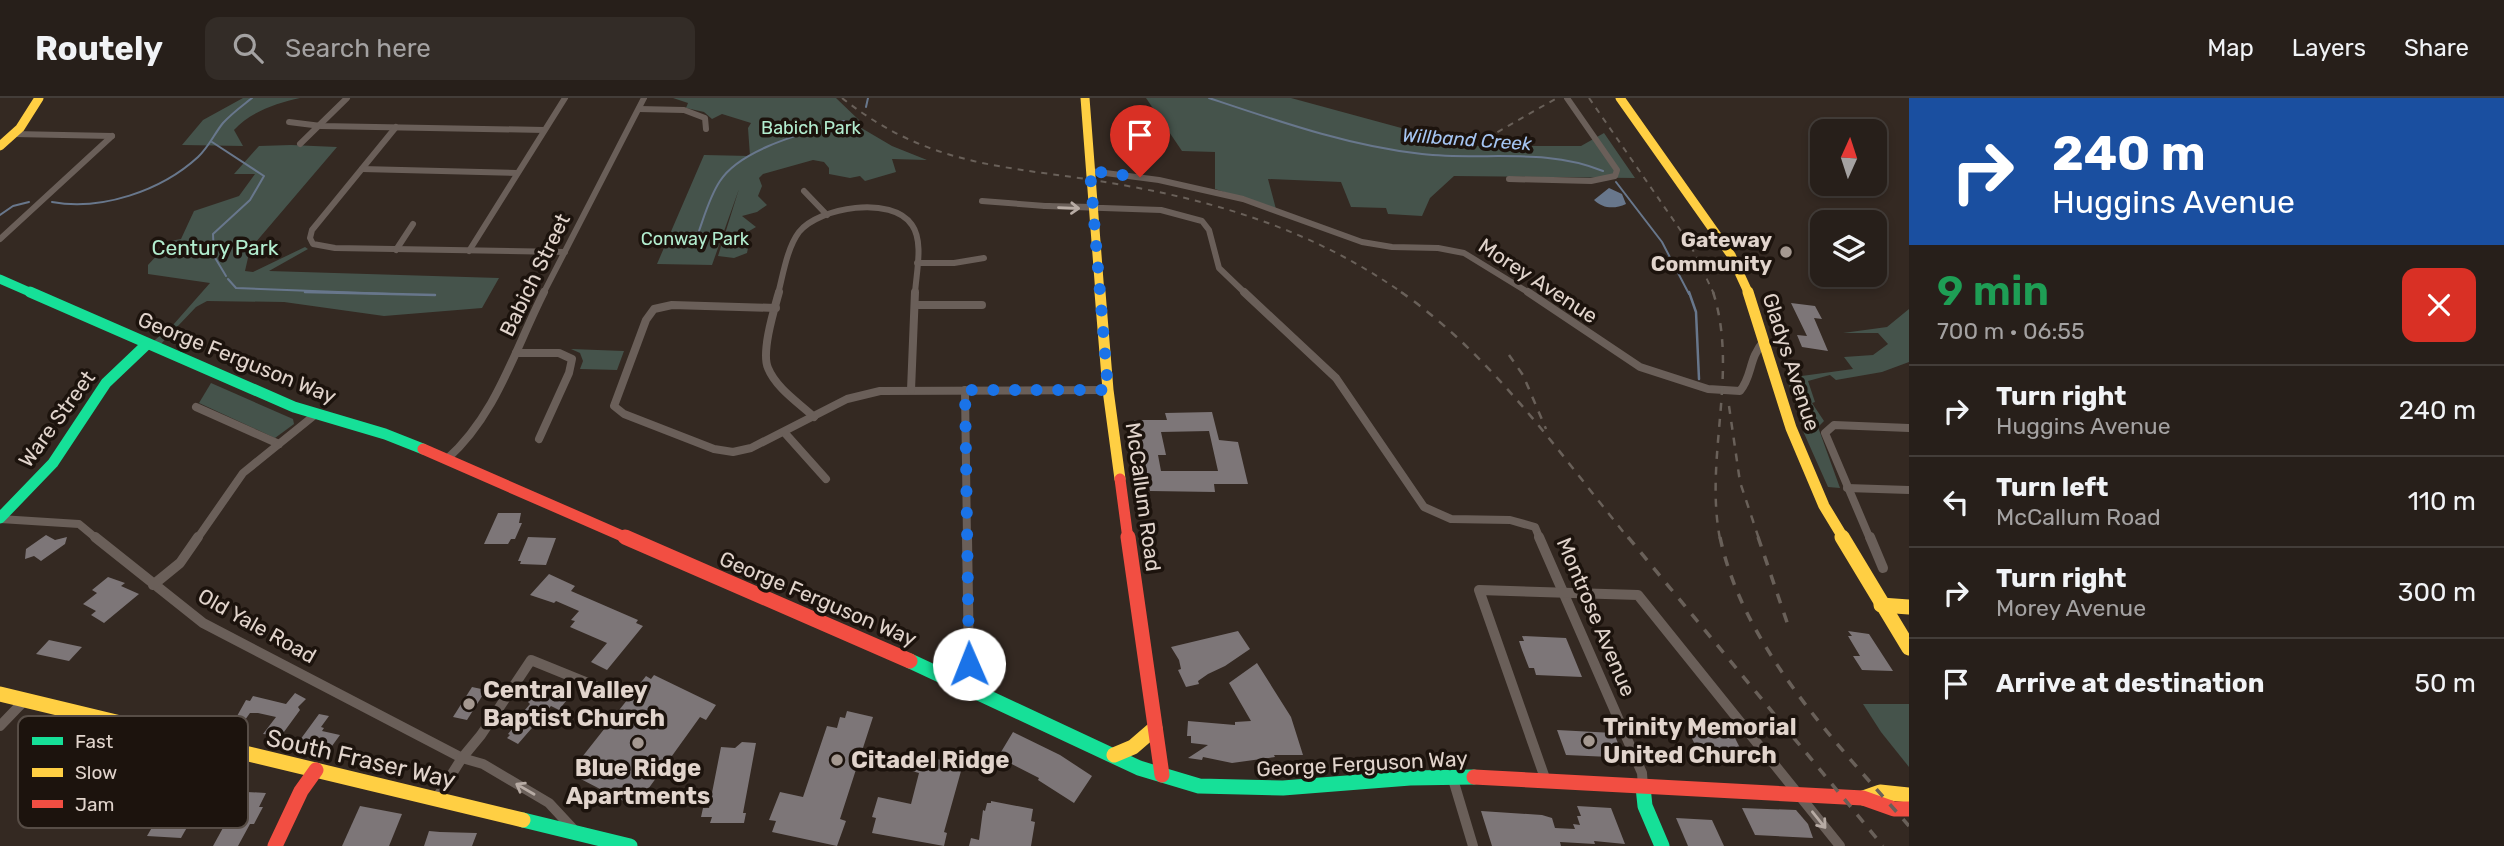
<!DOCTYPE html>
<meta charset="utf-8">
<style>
:root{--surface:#271f1a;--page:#332c27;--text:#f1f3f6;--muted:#a4a2a2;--line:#433d39}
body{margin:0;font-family:Rubik,sans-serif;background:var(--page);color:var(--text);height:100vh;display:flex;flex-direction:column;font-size:26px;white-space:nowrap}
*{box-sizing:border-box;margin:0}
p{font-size:23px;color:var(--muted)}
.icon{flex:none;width:38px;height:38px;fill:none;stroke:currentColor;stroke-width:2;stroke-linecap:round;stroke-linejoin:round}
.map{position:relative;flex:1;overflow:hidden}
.panel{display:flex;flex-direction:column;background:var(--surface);width:595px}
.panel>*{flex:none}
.top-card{background:#1a4fa0;color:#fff;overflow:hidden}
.needle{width:46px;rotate:3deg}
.controls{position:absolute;left:1810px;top:21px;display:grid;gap:14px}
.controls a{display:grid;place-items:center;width:77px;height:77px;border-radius:14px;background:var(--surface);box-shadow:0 4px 10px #0003,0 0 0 2px var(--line);font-size:35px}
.pin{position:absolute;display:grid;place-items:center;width:60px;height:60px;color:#fff;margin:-72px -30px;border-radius:50% 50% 50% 0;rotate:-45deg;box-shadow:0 0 7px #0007}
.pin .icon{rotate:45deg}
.me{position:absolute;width:77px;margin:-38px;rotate:359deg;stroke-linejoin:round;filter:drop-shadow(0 0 5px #0008)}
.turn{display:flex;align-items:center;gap:24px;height:147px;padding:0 28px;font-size:32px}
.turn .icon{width:91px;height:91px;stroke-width:2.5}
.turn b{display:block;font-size:49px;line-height:60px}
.round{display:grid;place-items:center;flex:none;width:74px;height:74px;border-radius:14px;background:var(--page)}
.summary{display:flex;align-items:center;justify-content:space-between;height:119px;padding:0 28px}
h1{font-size:42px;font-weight:600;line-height:52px;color:#1e9e55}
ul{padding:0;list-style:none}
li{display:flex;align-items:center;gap:21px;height:91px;padding:0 28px;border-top:2px solid var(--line)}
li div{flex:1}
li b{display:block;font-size:26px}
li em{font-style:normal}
header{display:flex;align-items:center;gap:42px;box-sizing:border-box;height:98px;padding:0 35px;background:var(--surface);border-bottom:2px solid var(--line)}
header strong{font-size:33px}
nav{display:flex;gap:38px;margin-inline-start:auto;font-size:24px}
.search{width:490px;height:63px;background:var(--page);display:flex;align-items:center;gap:18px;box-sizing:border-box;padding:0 24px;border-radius:14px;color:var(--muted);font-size:26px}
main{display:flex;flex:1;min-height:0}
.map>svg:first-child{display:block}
.green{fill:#45534b}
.water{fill:#68778c}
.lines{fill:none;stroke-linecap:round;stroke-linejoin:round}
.stream-far1{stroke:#68778c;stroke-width:2}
.stream{stroke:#68778c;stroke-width:2.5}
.building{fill:#7d7678;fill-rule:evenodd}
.street-far2{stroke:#6a5f59;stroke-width:6}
.street-far1{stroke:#6a5f59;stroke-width:8}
.street{stroke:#6a5f59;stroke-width:10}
.fast-far2{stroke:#16e098;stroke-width:9}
.fast-far1{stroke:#16e098;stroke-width:11}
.fast{stroke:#16e098;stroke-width:15}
.slow-far2{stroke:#ffcf43;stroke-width:9}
.slow-far1{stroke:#ffcf43;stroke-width:11}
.slow{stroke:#ffcf43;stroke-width:15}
.jam-far1{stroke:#f24e42;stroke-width:11}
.jam{stroke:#f24e42;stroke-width:15}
.rail-far2{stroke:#696059;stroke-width:2;stroke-dasharray:6 6;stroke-linecap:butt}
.rail-far1{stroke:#696059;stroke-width:2.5;stroke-dasharray:8 8;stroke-linecap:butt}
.rail{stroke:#696059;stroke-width:3.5;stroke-dasharray:10 10;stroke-linecap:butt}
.oneway{stroke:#b7aba4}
.route{stroke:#1a73e8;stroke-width:12;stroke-dasharray:0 21.6}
.poi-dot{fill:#a49890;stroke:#1c130d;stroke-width:2.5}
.labels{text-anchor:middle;stroke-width:7;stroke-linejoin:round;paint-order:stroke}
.far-park-label{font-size:18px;fill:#b2edcf;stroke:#1c130d}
.far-water-label{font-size:19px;font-style:italic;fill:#a5c5f2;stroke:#1c130d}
.poi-label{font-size:21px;font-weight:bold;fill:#e1d4cc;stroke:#1c130d;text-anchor:end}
.park-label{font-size:21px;fill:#b2edcf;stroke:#1c130d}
.street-label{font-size:21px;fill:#e1d4cc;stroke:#1c130d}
.near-poi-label{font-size:24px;font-weight:bold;fill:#e1d4cc;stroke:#1c130d;text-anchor:start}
.near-street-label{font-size:24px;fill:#e1d4cc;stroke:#1c130d}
.key{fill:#1c130d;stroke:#574d46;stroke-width:2}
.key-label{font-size:19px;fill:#e1d4cc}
</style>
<header>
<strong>Routely</strong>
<div class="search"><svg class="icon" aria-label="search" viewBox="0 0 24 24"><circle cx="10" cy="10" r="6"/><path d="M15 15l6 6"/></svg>Search here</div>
<nav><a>Map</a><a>Layers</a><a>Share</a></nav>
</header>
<main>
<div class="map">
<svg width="1909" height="748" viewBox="0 0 1909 748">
<rect width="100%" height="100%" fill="#342922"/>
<!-- green -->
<g class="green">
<path d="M243,0H300C277,5 250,14 234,32L243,48L182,47L203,22Z"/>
<polygon points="673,0 836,0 861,24 858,28 892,48 927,62 892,61 896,74 865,83 860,78 850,80 829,76 829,70 824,64 813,62 763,76 759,80 762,88 758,98 767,107 757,114 742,118 756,129 744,136 750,140 747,155 734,160 718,158 739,91 712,167 657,166 704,57 750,58 748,30 751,25 722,16 712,21 704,14 686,10 688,5"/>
<polygon points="1146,0 1291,0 1405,31 1436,48 1581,48 1604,35 1635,80 1454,78 1430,100 1422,118 1388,116 1386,110 1351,109 1341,84 1268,81 1276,111 1215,91 1215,54 1182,53"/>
<polygon points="291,47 337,49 250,151 245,173 253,174 305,149 308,151 269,173 499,180 482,210 384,218 284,204 207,203 196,209 158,249 150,246 173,227 210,185 148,176 148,167 170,143 181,141 194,113 239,98 255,76 234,76 259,48"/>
<polygon points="1909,211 1909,264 1882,274 1836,282 1830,277 1808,283 1815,304 1812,305 1824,323 1818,329 1840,390 1828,389 1803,333 1787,280 1853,271 1844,259 1873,257 1888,246 1878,235 1843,235 1887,229"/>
<polygon points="571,251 624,253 617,272 580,271 583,263 580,255"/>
<polygon points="211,285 293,321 294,326 275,340 199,305"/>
<polygon points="1863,606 1909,606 1909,669 1881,634"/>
</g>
<!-- water -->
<path class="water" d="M1609,90L1622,96L1626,106C1615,111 1603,111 1594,102Z"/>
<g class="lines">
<!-- stream-far1 -->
<g class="stream-far1">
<path d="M1209,0C1278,23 1349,48 1422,56C1483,63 1545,49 1603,73"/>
<polyline points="866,9 868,0"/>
<polyline points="212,44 264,78 250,102 213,136 214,158 226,178"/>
<polyline points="1616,84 1662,144 1689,196"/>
<path d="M52,104C101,113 161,93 198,59C209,49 214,36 223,25C232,15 242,8 252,0"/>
<polyline points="0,117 13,108 29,104"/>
<path d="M699,133C705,116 710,98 720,83C741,50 808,34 844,23"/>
<polyline points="228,181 236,190 391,196"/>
</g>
<!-- stream -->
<g class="stream">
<polyline points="305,194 435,197"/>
<polyline points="1689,194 1696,214 1699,281"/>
</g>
</g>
<!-- building -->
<g class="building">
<polygon points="1791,205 1815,208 1822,221 1814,220 1828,253 1802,249 1797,237 1807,238"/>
<path d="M1212,314L1219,342L1238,344L1248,386H1214L1215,394L1150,393L1144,358H1140L1134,322H1167L1165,315ZM1209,333L1218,373H1161L1158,357H1166L1161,334Z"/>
<polygon points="498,415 521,415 519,425 522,425 515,441 511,441 508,446 484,446"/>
<polygon points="46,437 55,442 67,439 65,446 41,463 34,458 25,461 26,451"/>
<polygon points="528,439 556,440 546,467 520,466 521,463 518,463"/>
<polygon points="549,476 575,488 571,493 638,522 636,525 643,528 607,572 591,564 607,545 570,529 575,523 571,522 579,513 556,503 554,505 530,497"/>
<polygon points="108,479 125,485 121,488 139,496 104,525 91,517 96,513 83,506 97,495 92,492"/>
<polygon points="1238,533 1250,551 1225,568 1208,576 1198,583 1199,586 1186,589 1178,572 1181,571 1179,562 1171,549"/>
<polygon points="1848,533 1869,536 1893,573 1862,572 1853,558 1860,558 1848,538 1852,538"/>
<polygon points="1522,538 1566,540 1582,579 1536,577 1534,570 1529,570 1522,552 1519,543 1524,543"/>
<polygon points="49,542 82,549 69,563 36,556"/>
<polygon points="1257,565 1291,619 1303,657 1274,657 1275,659 1232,665 1203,659 1202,662 1188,660 1208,647 1191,645 1191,638 1187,638 1188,623 1235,627 1235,624 1251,623 1229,585"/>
<polygon points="654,577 716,607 706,622 700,619 646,694 652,696 643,709 627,700 625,704 575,678 581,671 575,668 646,578 651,581"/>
<polygon points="472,589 486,592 467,622 453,619"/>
<polygon points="538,589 566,603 559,612 551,608 518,646 507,640 510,637 508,636 521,620 519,619 530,606 528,604"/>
<polygon points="295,595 306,601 298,609 300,612 281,638 263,636 276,619 258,615 250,615 240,629 232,627 246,602 250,603 253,598 286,606"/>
<polygon points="847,613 873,619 840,721 846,723 837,748 772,734 776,723 769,722 780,694 803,699 827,628 837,630 840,619 845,620"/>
<polygon points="319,616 329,618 321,629 324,630 322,633 340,637 332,648 300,642"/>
<polygon points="1686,628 1730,630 1743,656 1698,653"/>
<polygon points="1557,632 1614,635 1621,653 1608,653 1610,659 1566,657"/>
<polygon points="1013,634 1060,657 1092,678 1074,705 1038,682 1039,680 998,659"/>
<polygon points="742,644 756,645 743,715 746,715 744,725 710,725 712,719 701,719 703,710 709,710 721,649 735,650"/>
<polygon points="916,657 963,666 944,734 947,735 944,748 872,735 876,720 872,719 878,699 911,706 919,675 912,673"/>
<polygon points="182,678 215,680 181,740 147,738"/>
<polygon points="247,694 266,695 259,709 263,709 254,726 250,726 238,748 213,748 235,708 239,708"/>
<polygon points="991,703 1033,711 1031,723 1035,724 1031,748 969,748 971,740 979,742 983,712 985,713 987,705 991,705"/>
<polygon points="360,708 402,716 389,748 342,748"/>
<polygon points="1577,708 1611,710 1625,746 1594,743 1595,746 1560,744 1561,748 1492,748 1481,713 1542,717 1552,720 1555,730 1575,731 1573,726 1580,727 1577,718 1581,718"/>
<polygon points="1742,710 1796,712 1808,726 1813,740 1755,737"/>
<polygon points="1676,720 1712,722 1724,748 1688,748"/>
<polygon points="429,733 440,734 477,735 472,748 424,748"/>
</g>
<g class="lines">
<!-- street-far2 -->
<g class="street-far2">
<polyline points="639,11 684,12 705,20 706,31"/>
<polyline points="289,24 321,28 544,32"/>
<polyline points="396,29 312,132 310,140 313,146 335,150 565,154"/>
<polyline points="14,36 112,38"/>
<polyline points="300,46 347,0"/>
<polyline points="362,71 517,75"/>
<polyline points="1090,73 1159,82 1243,101 1362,144 1392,149 1438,150 1464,155 1531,196"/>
<polyline points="1509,81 1591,83 1615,78 1617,72 1567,0"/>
<polyline points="804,93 827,117"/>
<polyline points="982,103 1045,108"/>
<polyline points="1094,109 1045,108 1161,112 1202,123 1209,132 1219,170 1246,196"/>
<polyline points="0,141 112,38"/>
<polyline points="396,152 413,126"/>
<polyline points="469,153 565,0"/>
<polyline points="917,165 954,165 984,160"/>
<polyline points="543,196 644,0"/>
<path d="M778,196C783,177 787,150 799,134C819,109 892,97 912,127C924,144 916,175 915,196"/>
</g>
<!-- street-far1 -->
<g class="street-far1">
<path d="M779,194C774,212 761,254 768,270C776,290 799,305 814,319"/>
<polyline points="1244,194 1336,280 1424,409 1451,421 1510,422 1535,429 1540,441"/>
<path d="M1528,194L1640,269L1708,291L1740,293C1753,277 1748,261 1764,243"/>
<polyline points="915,207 982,207"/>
<polyline points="776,210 672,207 654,211 646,222 614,308 624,316 714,351 733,354 751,350 847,301 880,293 1108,292"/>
<polyline points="516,255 559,255 572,261 569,275 539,341"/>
<polyline points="911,292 915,194"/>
<polyline points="965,292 967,441"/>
<polyline points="196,309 279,346"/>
<polyline points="784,334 826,381"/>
<path d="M447,361C497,316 514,253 544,194"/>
<polyline points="1847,390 1909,392"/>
<polyline points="0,421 79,426 97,441"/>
<polyline points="197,441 243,375 316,316"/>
<polyline points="1870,441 1825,335 1834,327 1909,330"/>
</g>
<!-- street -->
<g class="street">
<polyline points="95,439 203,525 462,660 436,701"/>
<polyline points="1539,439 1642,675 1643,689"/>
<polyline points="1870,439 1883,470"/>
<polyline points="153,487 180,465 198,439"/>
<polyline points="964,586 969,567 967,439"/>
<polyline points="0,628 25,602"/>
<polyline points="1452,678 1473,748"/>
<polyline points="1546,683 1479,492 1638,497 1840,748"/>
<polyline points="575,733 549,705 483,666 462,660 481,637 531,562 600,590"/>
</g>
<!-- fast-far2 -->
<polyline class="fast-far2" points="0,181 34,196"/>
<!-- fast-far1 -->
<g class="fast-far1">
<polyline points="30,194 294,309 385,336 423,351"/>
<polyline points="0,420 53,365 106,285 147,246"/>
</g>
<!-- fast -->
<g class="fast">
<polyline points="910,563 1139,670 1199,688 1283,690 1410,680 1474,679"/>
<polyline points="1643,689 1645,708 1662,748"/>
<polyline points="523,722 630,748"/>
</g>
<!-- slow-far2 -->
<g class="slow-far2">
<polyline points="1085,0 1100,196"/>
<polyline points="1620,0 1731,157 1749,196"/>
<polyline points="0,48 20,30 39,0"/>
</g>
<!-- slow-far1 -->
<g class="slow-far1">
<polyline points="1100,194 1108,292 1120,381"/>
<polyline points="1748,194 1791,330 1824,408 1844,441"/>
</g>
<!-- slow -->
<g class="slow">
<polyline points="1842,439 1909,550"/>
<polyline points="1881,507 1909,509"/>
<polyline points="0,596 523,722"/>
<polyline points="1114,657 1133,649 1155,630"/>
<polyline points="1863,700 1880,694 1909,697"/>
</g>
<!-- jam-far1 -->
<g class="jam-far1">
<polyline points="423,351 629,441"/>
<polyline points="1120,381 1128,441"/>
</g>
<!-- jam -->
<g class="jam">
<polyline points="625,439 910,563"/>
<polyline points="1128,439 1162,677"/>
<polyline points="1474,679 1863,700 1894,711 1909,711"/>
<polyline points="275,748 301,693 316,672"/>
</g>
<!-- rail-far2 -->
<g class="rail-far2">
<path d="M842,0C938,76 1021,67 1133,89C1231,107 1322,138 1404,196"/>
<polyline points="1589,0 1690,146 1714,196"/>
<polyline points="1487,40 1557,0"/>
</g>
<!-- rail-far1 -->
<g class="rail-far1">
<path d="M1401,194C1493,258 1559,355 1629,441"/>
<path d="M1713,194C1739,274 1704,359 1720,441"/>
<polyline points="1509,257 1523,277 1546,331"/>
<polyline points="1729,308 1740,384 1759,441"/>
</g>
<!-- rail -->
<g class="rail">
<polyline points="1628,439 1883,748"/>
<path d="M1720,439C1743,549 1837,646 1909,728"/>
<polyline points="1758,439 1790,533"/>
</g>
</g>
<!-- one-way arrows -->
<defs><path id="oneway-shaft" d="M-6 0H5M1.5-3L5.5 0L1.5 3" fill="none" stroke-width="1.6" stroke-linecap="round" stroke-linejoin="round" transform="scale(1.75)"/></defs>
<g class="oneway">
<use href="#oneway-shaft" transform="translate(1069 110) rotate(2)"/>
<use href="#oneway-shaft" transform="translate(525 691) rotate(-150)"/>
<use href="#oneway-shaft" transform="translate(1819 722) rotate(51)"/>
</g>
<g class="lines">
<!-- route -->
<polyline class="route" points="969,566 965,292 1108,292 1090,73 1140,79"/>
</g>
<!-- markers -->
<g class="poi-dot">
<circle cx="1786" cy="154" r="7"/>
<circle cx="469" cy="606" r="7"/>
<circle cx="1589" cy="643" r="7"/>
<circle cx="638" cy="645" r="7"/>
<circle cx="837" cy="662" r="7"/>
</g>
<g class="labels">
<!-- far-park labels -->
<g class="far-park-label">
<text x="811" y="36">Babich Park</text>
<text x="695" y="147">Conway Park</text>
</g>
<!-- far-water labels -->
<g class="far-water-label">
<text transform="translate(1467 41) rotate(4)" y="7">Willband Creek</text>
</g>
<!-- poi labels -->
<g class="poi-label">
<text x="1772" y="149">Gateway<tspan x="1772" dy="24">Community</tspan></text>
</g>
<!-- park labels -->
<g class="park-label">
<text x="215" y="157">Century Park</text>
</g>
<!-- street labels -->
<g class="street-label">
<text transform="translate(535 177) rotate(-64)" y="7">Babich Street</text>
<text transform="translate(1538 183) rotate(33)" y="7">Morey Avenue</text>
<text transform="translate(237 260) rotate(22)" y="7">George Ferguson Way</text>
<text transform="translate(1791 264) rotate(72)" y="7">Gladys Avenue</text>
<text transform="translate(57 321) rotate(-54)" y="7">Ware Street</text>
<text transform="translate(1143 399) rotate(82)" y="7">McCallum Road</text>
<text transform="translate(818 501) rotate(23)" y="7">George Ferguson Way</text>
<text transform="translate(1596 519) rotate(67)" y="7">Montrose Avenue</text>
<text transform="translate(257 528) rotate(29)" y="7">Old Yale Road</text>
<text transform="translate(1362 666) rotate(-3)" y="7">George Ferguson Way</text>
</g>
<!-- near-poi labels -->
<g class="near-poi-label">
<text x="483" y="600">Central Valley<tspan x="483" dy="28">Baptist Church</tspan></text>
<text x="1603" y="637">Trinity Memorial<tspan x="1603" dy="28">United Church</tspan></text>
<text x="851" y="670">Citadel Ridge</text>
<text x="638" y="678" text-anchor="middle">Blue Ridge<tspan x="638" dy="28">Apartments</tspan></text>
</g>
<!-- near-street labels -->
<g class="near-street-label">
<text transform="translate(361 661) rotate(13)" y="8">South Fraser Way</text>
</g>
</g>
<!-- legend -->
<rect x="18" y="618" width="230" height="112" rx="10" class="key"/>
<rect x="32" y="639" width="31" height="8" fill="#16e098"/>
<rect x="32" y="670" width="31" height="9" fill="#ffcf43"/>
<rect x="32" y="702" width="31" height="8" fill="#f24e42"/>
<g class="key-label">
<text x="75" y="650">Fast</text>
<text x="75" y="681">Slow</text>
<text x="75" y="713">Jam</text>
</g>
</svg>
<div class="controls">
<a><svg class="needle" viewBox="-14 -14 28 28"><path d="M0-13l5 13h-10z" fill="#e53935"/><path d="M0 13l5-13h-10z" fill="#a4a2a2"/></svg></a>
<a><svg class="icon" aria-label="layers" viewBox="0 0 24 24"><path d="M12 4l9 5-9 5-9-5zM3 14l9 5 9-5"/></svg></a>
</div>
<div class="pin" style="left:1140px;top:79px;background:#d93025"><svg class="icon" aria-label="arrive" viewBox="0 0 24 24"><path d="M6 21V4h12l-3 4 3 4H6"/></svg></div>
<svg class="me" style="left:969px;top:566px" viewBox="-20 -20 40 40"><circle r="19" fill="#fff"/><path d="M0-13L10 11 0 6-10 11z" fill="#1a73e8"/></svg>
</div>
<section class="panel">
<div class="top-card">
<div class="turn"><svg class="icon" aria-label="right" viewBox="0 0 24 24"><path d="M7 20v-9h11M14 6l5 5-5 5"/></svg><div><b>240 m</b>Huggins Avenue</div></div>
</div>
<div class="summary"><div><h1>9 min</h1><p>700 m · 06:55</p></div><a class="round" style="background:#d93025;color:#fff"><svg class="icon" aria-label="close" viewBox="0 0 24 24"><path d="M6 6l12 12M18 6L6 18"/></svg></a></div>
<ul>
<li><svg class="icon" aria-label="right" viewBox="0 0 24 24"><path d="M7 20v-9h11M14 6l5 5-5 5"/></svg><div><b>Turn right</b><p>Huggins Avenue</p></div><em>240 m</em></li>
<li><svg class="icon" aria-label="left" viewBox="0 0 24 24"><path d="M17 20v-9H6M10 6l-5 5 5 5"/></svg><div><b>Turn left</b><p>McCallum Road</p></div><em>110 m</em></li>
<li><svg class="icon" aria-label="right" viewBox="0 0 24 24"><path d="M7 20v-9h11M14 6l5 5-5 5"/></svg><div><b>Turn right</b><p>Morey Avenue</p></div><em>300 m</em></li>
<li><svg class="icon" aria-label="arrive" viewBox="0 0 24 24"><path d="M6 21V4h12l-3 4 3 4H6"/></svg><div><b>Arrive at destination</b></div><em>50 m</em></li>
</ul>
</section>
</main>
